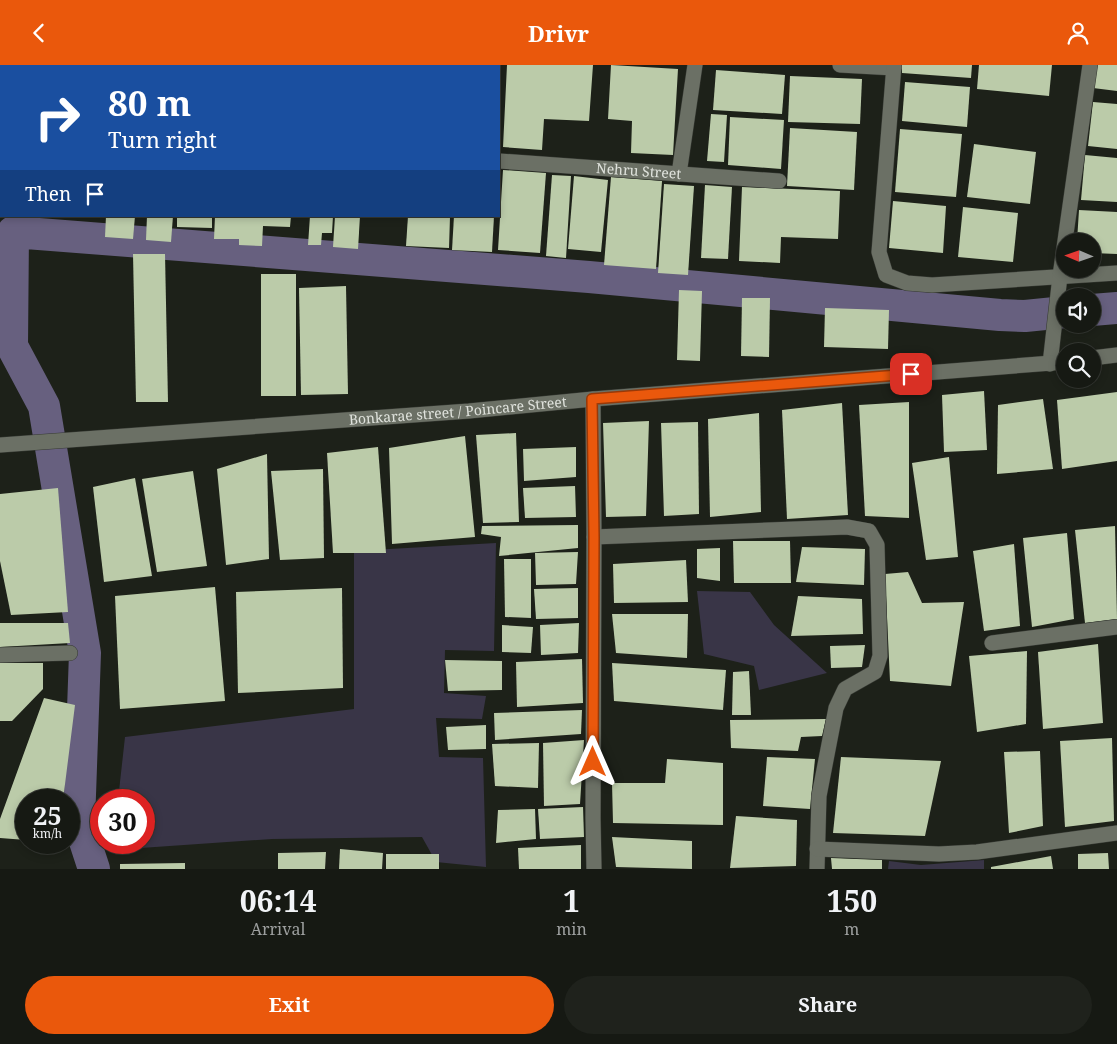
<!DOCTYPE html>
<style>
:root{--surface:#161913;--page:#1f221c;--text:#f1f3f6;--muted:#9ea0a0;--line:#353833;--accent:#ea580c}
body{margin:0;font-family:"Noto Serif",serif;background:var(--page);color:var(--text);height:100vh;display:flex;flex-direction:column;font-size:19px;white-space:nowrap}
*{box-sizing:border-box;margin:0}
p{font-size:16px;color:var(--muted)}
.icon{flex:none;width:28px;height:28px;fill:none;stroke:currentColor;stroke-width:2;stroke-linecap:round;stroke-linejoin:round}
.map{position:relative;height:804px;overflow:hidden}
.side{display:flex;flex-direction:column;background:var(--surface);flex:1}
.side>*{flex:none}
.hud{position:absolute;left:0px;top:0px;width:500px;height:152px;box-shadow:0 2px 8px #0003,0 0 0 1px var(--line);background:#1a4fa0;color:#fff;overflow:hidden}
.needle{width:32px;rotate:272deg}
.fabs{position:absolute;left:1056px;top:168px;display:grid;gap:10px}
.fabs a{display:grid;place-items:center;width:45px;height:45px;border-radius:50%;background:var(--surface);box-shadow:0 2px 8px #0003,0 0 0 1px var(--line);font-size:25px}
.speed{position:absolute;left:15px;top:724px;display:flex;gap:10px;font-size:25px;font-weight:700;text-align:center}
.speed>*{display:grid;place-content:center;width:65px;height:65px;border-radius:50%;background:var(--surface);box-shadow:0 2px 8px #0003,0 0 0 1px var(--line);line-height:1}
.speed small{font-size:12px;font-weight:400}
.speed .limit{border:8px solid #d22;background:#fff;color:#111}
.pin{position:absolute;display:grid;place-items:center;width:42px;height:42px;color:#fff;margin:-21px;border-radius:10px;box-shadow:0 2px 8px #0006}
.me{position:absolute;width:55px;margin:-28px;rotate:0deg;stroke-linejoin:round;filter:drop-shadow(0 0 4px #0008)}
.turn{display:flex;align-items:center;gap:18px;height:105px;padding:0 25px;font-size:22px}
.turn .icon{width:65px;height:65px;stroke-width:2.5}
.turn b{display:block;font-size:35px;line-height:42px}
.then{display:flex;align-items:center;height:48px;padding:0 25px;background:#0003;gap:10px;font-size:19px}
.eta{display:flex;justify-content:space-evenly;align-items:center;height:85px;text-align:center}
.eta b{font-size:30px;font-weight:700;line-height:35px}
.primary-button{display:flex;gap:10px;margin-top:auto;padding:10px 25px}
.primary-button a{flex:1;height:58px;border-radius:30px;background:var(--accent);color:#fff;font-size:20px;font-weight:700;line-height:58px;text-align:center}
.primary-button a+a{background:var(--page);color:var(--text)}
header{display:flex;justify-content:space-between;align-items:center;height:65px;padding:0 25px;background:var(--accent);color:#fff;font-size:22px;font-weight:700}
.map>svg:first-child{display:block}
.green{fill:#393547}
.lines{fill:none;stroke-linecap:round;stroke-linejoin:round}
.canal{stroke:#67607f;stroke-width:32}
.building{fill:#bbcba9}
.minor-casing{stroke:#373a34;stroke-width:16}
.minor{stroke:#6b7065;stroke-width:15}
.route-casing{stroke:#983908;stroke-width:12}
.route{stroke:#ea580c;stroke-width:9}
.labels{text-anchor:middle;stroke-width:5;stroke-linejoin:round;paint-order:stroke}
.street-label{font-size:14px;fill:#dfe2dc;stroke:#080a07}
</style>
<header><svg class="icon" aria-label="back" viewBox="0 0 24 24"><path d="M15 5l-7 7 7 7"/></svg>Drivr<svg class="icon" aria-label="person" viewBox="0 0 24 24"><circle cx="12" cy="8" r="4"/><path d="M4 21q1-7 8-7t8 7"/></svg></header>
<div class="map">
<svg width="1117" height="804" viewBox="0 0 1117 804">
<rect width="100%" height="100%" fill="#1d2119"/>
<!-- green -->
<g class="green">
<polygon points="496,478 494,586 445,585 444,628 486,631 482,654 436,653 439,692 483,693 486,802 436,797 422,772 272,774 112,785 113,778 144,778 144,735 118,735 125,672 354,644 354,486"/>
<polygon points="697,526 750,527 774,560 827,608 759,625 754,601 704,589"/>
<polygon points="984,795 984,804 888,804 889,796 921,800"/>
</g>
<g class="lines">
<!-- canal -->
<g class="canal">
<polyline points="1092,245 1117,243"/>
<polyline points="94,804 79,758 85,588 44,341 12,281 13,167 589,212 1000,250 1025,251 1065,247"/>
</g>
</g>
<!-- building -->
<g class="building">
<polygon points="507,0 593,0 589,56 544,54 542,85 503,82"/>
<polygon points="611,0 678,4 673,90 631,88 632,56 608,54"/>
<polygon points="902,0 972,0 971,13 902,8"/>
<polygon points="979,0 1052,0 1049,31 977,24"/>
<polygon points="1096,0 1117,0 1117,26 1093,23"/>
<polygon points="716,5 785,10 782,49 713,45"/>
<polygon points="790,11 862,14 860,59 788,57"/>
<polygon points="905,17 970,22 967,62 902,56"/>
<polygon points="1093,37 1117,39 1117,84 1088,81"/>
<polygon points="711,49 727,50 724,97 707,96"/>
<polygon points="730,52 784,55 781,104 728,100"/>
<polygon points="790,63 857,67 854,125 787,121"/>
<polygon points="900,64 962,69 956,132 895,127"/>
<polygon points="974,79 1036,87 1030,139 967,132"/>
<polygon points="1085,90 1117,93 1117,137 1081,135"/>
<polygon points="503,105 546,108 540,188 498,185"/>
<polygon points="552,110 571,111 566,193 546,191"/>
<polygon points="574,111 608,115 601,187 568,184"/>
<polygon points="611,112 662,116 656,204 604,200"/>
<polygon points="664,119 694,121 688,210 658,208"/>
<polygon points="705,120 732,122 728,194 701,193"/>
<polygon points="742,122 840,126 838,174 781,172 780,198 739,196"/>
<polygon points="893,136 946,141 943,188 889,183"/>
<polygon points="963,142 1018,148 1013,197 958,192"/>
<polygon points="1079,145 1117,147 1117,189 1092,188 1092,176 1077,176"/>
<polygon points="106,151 135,151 133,174 105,172"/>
<polygon points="147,151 173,151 171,177 146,175"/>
<polygon points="177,151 212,151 212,163 177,162"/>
<polygon points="215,151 291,151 290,162 263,161 262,181 239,180 239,174 214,174"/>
<polygon points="310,151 333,151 332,168 322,168 321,180 308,180"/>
<polygon points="335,151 360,151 358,184 333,182"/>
<polygon points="408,151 450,151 449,183 406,181"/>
<polygon points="454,151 494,151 492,187 452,185"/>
<polygon points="133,189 165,189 168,337 136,337"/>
<rect x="261" y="209" width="35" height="122"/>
<polygon points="346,221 348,329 301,330 299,223"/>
<polygon points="679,225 702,226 700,296 677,295"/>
<polygon points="742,233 770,233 769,292 741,291"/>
<polygon points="825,243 889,245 888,284 824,282"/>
<polygon points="984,326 987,385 944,387 942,330"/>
<polygon points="1117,327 1117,396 1062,404 1057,335"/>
<polygon points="1043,334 1053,404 997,409 998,340"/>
<polygon points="909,337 909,453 865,451 859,340"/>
<polygon points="842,338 848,450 787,454 782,345"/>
<polygon points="759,348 761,447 710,452 708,354"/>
<polygon points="649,356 646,451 606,452 603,358"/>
<polygon points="698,357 699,449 664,451 661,358"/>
<polygon points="516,368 519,457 483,458 476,370"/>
<polygon points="465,371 475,472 392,479 389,383"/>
<polygon points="378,382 386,488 333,488 327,388"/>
<polygon points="576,382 576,412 524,416 523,384"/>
<polygon points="267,389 269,494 226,500 217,404"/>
<polygon points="949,392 958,492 926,495 912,398"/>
<polygon points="323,404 324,493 280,495 271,406"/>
<polygon points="193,406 207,501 157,507 142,414"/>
<polygon points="135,413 152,511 104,517 93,422"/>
<polygon points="575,421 576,452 525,453 523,423"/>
<polygon points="58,423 68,547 11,550 0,496 0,429"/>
<polygon points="578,460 578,483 499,491 501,472 481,469 482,461"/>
<polygon points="1115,461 1117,554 1085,558 1075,465"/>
<polygon points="1067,468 1074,554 1032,562 1023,473"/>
<polygon points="733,476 790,476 791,518 734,518"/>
<polygon points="1014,479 1020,561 984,566 973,486"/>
<polygon points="802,482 865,484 864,520 796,517"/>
<polygon points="720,483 720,516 697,513 697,484"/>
<polygon points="578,487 576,519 536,520 535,488"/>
<polygon points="504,494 531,494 531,553 505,552"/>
<polygon points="686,495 688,537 614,538 613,499"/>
<polygon points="908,507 922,538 964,537 951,621 890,616 885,509"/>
<polygon points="215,522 225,636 120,644 115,531"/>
<polygon points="342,523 343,623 238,628 236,527"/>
<polygon points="578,523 578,553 536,554 534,524"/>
<polygon points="798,531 862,534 863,569 791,571"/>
<polygon points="612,549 688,549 687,593 616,588"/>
<polygon points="0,558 68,558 70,578 0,582"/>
<polygon points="579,558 578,588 541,590 540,560"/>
<polygon points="502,560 533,562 531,588 502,587"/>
<polygon points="1098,579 1103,658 1043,664 1038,587"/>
<polygon points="865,580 862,602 831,603 830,581"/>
<polygon points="1027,586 1026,659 977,667 969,591"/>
<polygon points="582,594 583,638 517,642 516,597"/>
<polygon points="445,595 502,596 502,625 448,626"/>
<polygon points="0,598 43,598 43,624 12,656 0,656"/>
<polygon points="612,598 726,605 723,645 614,636"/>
<polygon points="749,606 751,650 732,650 733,607"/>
<polygon points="44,633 75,640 63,735 26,735 26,775 0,773 0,754"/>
<polygon points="582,645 581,669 495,675 494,648"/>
<polygon points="826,654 822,671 801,672 798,686 731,683 730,655"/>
<polygon points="486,660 486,684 448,685 446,662"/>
<polygon points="1112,673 1114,756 1065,762 1060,676"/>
<polygon points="584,675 580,739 544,741 543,678"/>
<polygon points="539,678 538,723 495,721 492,679"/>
<polygon points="1040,686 1043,761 1009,768 1004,687"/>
<polygon points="767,692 815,694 810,744 763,741"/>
<polygon points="841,692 941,696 925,771 833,768"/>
<polygon points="667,694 723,698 723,760 613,758 612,718 665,718"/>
<polygon points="583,742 584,772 540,774 538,744"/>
<polygon points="535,744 536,774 496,778 498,745"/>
<polygon points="736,751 797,755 796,801 730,803"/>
<polygon points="612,772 692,776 692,804 616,802"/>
<polygon points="581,780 581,804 519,804 518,783"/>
<polygon points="340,784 383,788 382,804 339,804"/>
<polygon points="326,787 325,804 278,804 278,788"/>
<polygon points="1108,788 1109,804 1078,804 1078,789"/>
<rect x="386" y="789" width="53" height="15"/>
<polygon points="1051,791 1053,804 991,804 991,802"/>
<polygon points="831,793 882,795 882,804 832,804"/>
<polygon points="185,798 185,804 120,804 120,799"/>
</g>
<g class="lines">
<!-- minor casing -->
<g class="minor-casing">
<g id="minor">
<polyline points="840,0 894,3"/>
<polyline points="894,0 879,187 886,210 907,218 932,220 1117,208"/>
<polyline points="0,60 1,61"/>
<path id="s1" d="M499,96L779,116"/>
<polyline points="679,109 695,0"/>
<polyline points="1092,293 1117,290"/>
<polyline points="1050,299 1060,211 1090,0"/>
<polyline points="593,334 594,472 593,753 594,804"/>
<path id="s2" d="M0,380L469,346L593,334L1065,297"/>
<polyline points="594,472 847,462 869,466 877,480 880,591 875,607 845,624 836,643 819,731 817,804"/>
<polyline points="992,578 1117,562"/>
<polyline points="0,590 70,588"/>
<polyline points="817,784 939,789 977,787 1117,768"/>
</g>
</g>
<!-- minor -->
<use href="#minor" class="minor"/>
</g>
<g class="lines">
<!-- route casing -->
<g class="route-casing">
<polyline id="route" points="593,697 594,472 592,334 911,309"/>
</g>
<!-- route -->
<use href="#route" class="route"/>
</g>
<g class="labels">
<!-- street labels -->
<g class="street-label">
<text dy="5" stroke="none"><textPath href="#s1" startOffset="140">Nehru Street</textPath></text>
<text dy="5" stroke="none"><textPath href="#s2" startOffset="459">Bonkarae street / Poincare Street</textPath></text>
</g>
</g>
</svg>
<div class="fabs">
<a><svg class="needle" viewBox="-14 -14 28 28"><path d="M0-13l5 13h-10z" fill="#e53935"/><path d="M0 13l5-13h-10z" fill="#9ea0a0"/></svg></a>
<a><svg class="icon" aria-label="sound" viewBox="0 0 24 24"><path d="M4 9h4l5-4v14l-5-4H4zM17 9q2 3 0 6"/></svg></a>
<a><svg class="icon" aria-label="search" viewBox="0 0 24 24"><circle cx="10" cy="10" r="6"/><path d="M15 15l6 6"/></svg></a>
</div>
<div class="speed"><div>25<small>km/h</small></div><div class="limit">30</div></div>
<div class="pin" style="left:911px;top:309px;background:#d93025"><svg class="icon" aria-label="arrive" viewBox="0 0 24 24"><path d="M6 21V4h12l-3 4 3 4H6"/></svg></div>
<svg class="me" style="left:593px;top:697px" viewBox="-20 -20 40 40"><path d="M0-17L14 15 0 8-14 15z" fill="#ea580c" stroke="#fff" stroke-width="4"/></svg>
<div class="hud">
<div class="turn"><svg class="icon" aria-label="right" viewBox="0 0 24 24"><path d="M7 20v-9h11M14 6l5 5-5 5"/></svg><div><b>80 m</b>Turn right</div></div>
<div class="then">Then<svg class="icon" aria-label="arrive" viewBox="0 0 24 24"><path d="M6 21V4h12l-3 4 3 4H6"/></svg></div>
</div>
</div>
<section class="side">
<div class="eta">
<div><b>06:14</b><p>Arrival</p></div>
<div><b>1</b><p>min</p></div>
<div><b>150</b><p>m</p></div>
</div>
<div class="primary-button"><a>Exit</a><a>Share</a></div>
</section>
